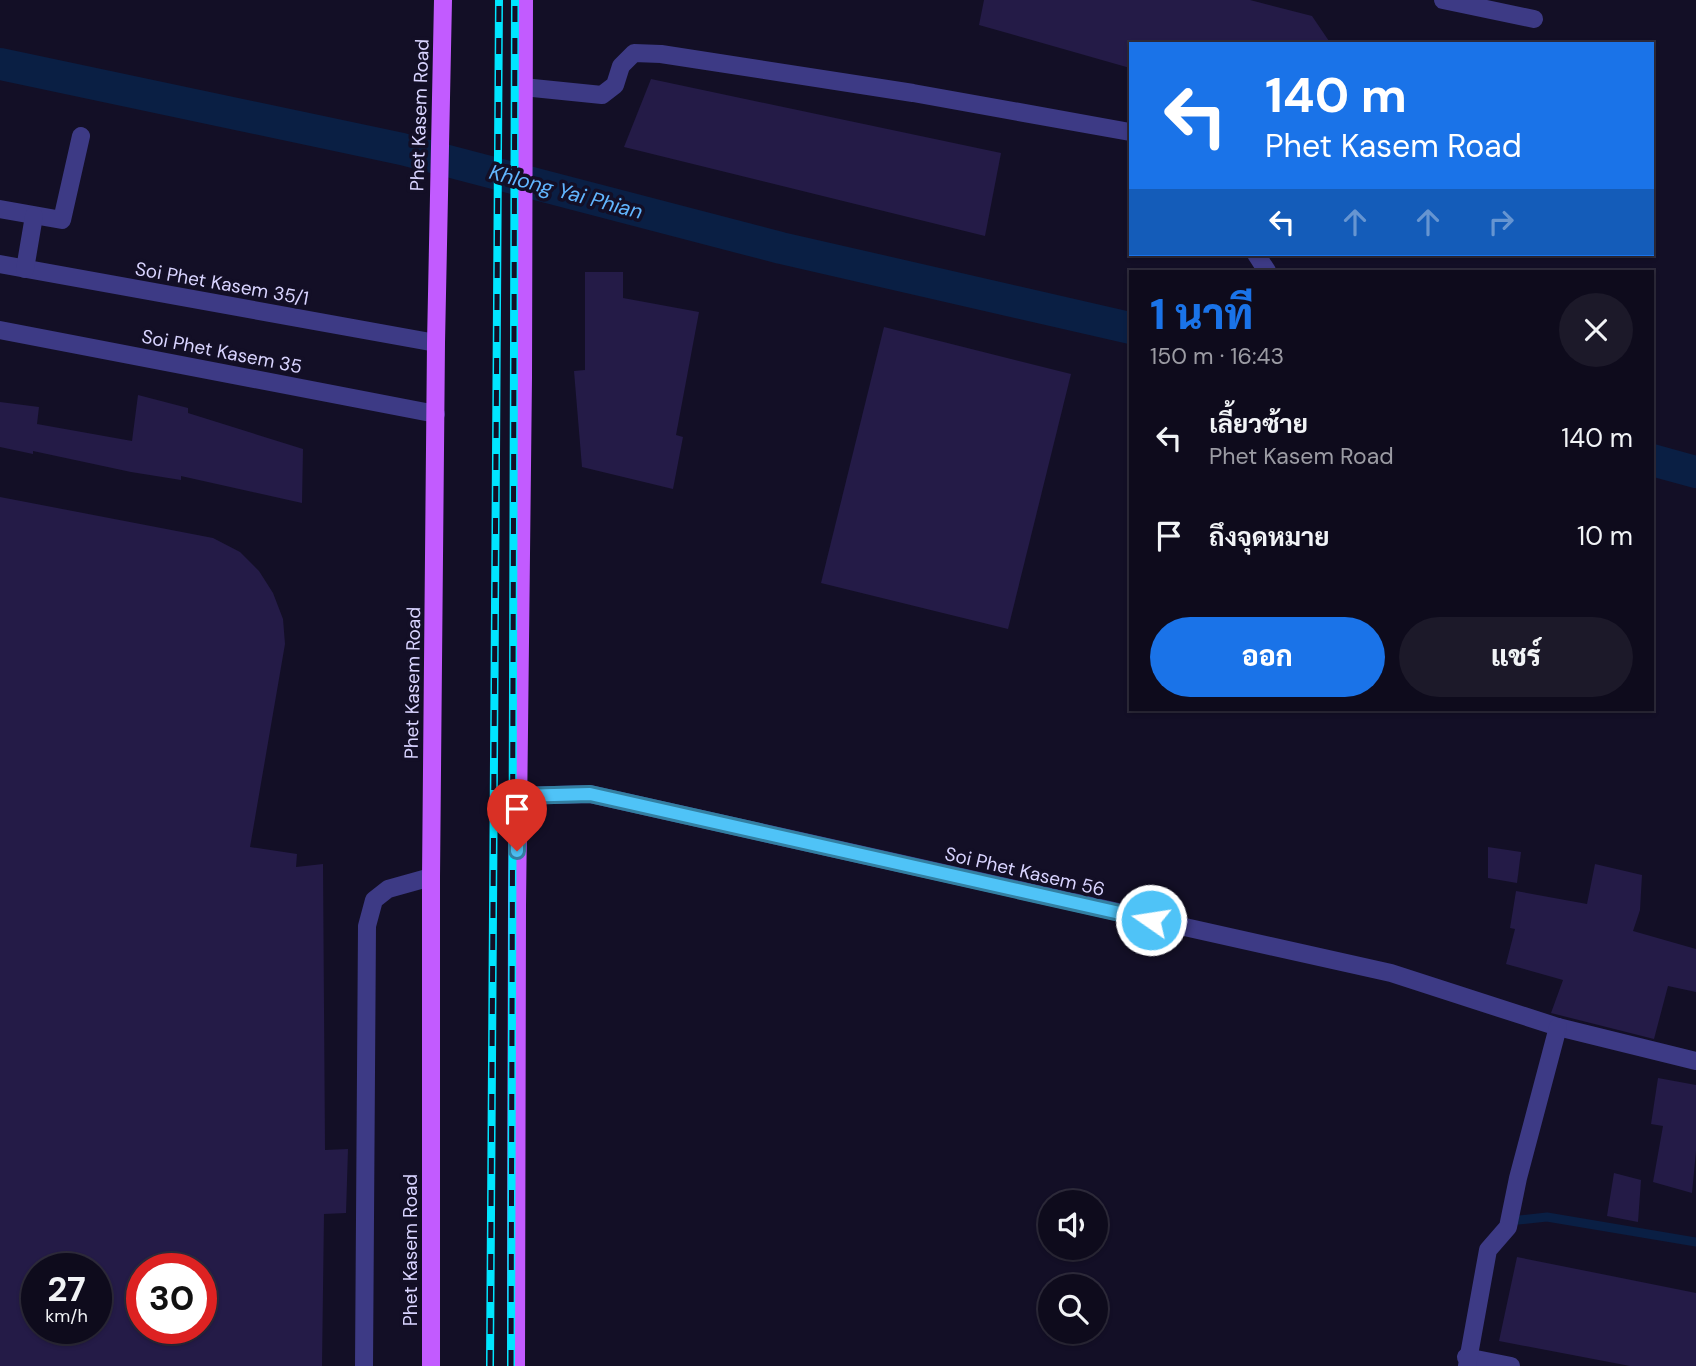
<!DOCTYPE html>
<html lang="th">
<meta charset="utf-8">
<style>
:root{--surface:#0e0b1c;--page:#1c1929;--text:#f1f3f6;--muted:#9b9ba3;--line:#2e2b3b;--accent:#1a73e8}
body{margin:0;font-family:"DM Sans",Sarabun,sans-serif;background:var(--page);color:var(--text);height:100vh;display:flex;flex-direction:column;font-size:26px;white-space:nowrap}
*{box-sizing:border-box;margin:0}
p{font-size:23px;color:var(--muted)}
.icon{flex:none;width:38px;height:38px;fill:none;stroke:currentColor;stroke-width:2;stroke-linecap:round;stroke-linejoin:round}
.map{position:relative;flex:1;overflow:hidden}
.sheet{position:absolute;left:1129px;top:270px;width:525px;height:441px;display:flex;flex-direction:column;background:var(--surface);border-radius:0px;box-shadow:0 2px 5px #0004,0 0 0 2px var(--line)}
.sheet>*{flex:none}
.top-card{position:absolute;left:1129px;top:42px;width:525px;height:214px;border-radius:0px;box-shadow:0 2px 5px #0004,0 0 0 2px var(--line);background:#1a73e8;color:#fff;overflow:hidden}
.fabs{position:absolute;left:1038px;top:1190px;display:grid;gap:14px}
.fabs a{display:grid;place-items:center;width:70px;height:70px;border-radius:50%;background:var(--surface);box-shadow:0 2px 5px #0004,0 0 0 2px var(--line);font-size:35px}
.speed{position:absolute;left:21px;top:1253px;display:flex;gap:14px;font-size:35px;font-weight:700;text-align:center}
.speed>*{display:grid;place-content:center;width:91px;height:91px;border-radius:50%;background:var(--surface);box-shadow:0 2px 5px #0004,0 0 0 2px var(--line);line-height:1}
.speed small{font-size:18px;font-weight:400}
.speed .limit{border:10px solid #d22;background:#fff;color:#111}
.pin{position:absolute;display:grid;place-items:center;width:60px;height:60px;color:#fff;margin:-72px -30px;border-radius:50% 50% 50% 0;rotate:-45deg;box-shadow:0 0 7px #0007}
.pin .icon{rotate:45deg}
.me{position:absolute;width:77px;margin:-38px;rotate:283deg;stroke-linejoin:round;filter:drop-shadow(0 0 5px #0008)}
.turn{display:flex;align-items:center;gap:24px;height:147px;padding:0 21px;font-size:32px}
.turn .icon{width:91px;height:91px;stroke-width:2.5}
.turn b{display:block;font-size:49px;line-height:60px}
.lanes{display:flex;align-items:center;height:66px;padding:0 21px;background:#0003;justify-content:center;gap:35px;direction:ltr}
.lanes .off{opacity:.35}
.round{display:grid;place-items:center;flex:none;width:74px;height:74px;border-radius:37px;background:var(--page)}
.head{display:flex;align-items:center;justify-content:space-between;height:119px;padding:0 21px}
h1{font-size:42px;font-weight:800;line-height:52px;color:var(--accent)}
.button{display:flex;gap:14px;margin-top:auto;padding:14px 21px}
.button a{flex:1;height:80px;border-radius:42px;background:var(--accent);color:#fff;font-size:28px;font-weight:800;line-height:80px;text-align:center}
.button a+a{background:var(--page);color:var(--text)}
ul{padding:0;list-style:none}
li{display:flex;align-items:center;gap:21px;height:98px;padding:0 21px}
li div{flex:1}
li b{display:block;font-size:26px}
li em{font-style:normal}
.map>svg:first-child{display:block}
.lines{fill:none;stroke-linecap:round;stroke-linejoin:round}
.stream{stroke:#0a1f44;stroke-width:9}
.canal{stroke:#0a1f44;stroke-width:32}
.building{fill:#241b47;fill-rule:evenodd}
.minor{stroke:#3d3a85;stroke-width:18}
.major{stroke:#c25bff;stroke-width:18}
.rail-casing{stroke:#00e5ff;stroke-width:8}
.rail{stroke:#130f26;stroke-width:5;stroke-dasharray:16;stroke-linecap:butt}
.route-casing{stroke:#337fa1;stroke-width:18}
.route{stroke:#4fc3f7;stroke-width:12}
.labels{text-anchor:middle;stroke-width:7;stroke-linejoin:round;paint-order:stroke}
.street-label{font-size:19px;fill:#d9d4ff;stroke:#130f26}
.water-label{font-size:21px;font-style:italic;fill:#62b6ff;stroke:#130f26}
</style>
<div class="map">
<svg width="1696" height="1366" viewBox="0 0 1696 1366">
<rect width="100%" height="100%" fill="#130f26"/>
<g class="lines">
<!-- stream -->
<polyline class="stream" points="1509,1221 1547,1217 1696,1242"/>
<!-- canal -->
<g class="canal">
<polyline points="0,64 402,149 781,248 1130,328"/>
<polyline points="1652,460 1696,472"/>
</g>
</g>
<!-- building -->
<g class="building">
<polygon points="984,0 1250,0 1312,16 1331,44 1130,44 1130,68 979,25"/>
<polygon points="651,79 1001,153 985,236 624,147"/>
<polygon points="585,272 623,272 623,298 699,312 676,435 683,437 673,489 582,467 574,371 585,370"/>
<polygon points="884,327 1071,374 1008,629 821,583"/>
<polygon points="138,395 188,408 188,413 303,449 302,503 181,476 181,480 131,472 33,451 33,454 0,447 0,402 39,407 37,424 132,441"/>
<path d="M0,497L213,538L240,552L259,571L273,593L283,619L285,644L250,847L297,854L296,867L323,864L325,1150L348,1149L346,1213L324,1214L322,1366H0ZM37,1269H96V1328H37ZM142,1269H201V1328H142Z"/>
<polygon points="1488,847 1521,852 1517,883 1488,878"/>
<polygon points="1595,864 1642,875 1640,910 1633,931 1696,949 1696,992 1668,986 1654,1039 1551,1013 1563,980 1506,964 1515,929 1510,928 1516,891 1587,904"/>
<polygon points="1658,1078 1696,1085 1696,1151 1692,1193 1653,1182 1663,1126 1651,1124"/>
<polygon points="1614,1173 1641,1180 1638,1222 1607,1216"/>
<polygon points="1517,1257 1696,1293 1696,1366 1630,1366 1499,1341"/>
</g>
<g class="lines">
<!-- minor -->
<g class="minor">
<polyline points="1443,0 1534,19"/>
<polyline points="523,87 602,95 615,85 621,66 634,53 661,54 913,93 1130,132"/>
<polyline points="0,209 62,220 81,136"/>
<polyline points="1256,254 1267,271"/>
<polyline points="0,264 436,343"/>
<polyline points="25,269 34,216"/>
<polyline points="0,330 436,414"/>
<polyline points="518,796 590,794 1391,973 1558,1027 1696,1061"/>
<polyline points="1466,1357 1511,1366"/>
<polyline points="364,1366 367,926 374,900 388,889 431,877"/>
<polyline points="1467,1366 1488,1250 1508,1227 1518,1178 1558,1027"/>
</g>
<!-- major -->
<g class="major">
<polyline points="431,1366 431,877 436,343 443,0"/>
<polyline points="516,1366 517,906 523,378 524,0"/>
</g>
<!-- rail casing -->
<g class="rail-casing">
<g id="rail">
<polyline points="490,1366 499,0"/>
<polyline points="511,1366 515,0"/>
</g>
</g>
<!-- rail -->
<use href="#rail" class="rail"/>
</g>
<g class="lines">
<!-- route casing -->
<g class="route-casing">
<polyline id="route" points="517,851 518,796 590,794 1151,920"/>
</g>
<!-- route -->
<use href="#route" class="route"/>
</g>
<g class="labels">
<!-- street labels -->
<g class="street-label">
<text transform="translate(419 115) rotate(-88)" y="7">Phet Kasem Road</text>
<text transform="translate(222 283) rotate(10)" y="7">Soi Phet Kasem 35/1</text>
<text transform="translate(222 351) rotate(11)" y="7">Soi Phet Kasem 35</text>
<text transform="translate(412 683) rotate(-89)" y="7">Phet Kasem Road</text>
<text transform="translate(1025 871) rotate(13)" y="7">Soi Phet Kasem 56</text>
<text transform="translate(410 1250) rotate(-90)" y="7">Phet Kasem Road</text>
</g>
<!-- water labels -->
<g class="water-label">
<text transform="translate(566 192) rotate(15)" y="7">Khlong Yai Phian</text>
</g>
</g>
</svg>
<div class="fabs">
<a><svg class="icon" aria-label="sound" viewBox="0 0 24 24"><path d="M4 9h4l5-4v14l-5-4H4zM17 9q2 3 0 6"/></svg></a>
<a><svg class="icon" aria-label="search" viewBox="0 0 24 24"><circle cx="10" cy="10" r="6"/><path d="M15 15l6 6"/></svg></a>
</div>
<div class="speed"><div>27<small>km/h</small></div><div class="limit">30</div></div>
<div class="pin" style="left:517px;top:851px;background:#d93025"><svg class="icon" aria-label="arrive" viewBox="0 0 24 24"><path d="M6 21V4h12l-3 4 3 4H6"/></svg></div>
<svg class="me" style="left:1151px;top:920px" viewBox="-20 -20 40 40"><circle r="17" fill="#4fc3f7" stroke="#fff" stroke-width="3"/><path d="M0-11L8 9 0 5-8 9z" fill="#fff"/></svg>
<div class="top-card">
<div class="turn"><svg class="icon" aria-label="left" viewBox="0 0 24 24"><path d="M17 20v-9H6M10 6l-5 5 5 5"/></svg><div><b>140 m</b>Phet Kasem Road</div></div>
<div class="lanes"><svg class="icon" aria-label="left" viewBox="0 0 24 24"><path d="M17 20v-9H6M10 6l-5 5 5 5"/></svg><svg class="icon off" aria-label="ahead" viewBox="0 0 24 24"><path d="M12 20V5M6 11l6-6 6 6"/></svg><svg class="icon off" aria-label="ahead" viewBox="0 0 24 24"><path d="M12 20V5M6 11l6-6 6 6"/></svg><svg class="icon off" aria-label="right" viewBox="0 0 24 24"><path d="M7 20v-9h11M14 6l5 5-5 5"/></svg></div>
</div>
<section class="sheet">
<div class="head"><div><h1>1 นาที</h1><p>150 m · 16:43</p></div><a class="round"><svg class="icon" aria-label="close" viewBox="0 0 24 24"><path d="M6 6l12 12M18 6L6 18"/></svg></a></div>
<ul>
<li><svg class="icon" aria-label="left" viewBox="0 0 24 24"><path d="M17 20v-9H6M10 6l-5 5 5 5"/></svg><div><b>เลี้ยวซ้าย</b><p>Phet Kasem Road</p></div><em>140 m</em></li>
<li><svg class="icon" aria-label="arrive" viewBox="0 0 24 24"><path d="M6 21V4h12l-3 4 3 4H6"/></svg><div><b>ถึงจุดหมาย</b></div><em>10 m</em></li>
</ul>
<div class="button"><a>ออก</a><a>แชร์</a></div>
</section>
</div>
